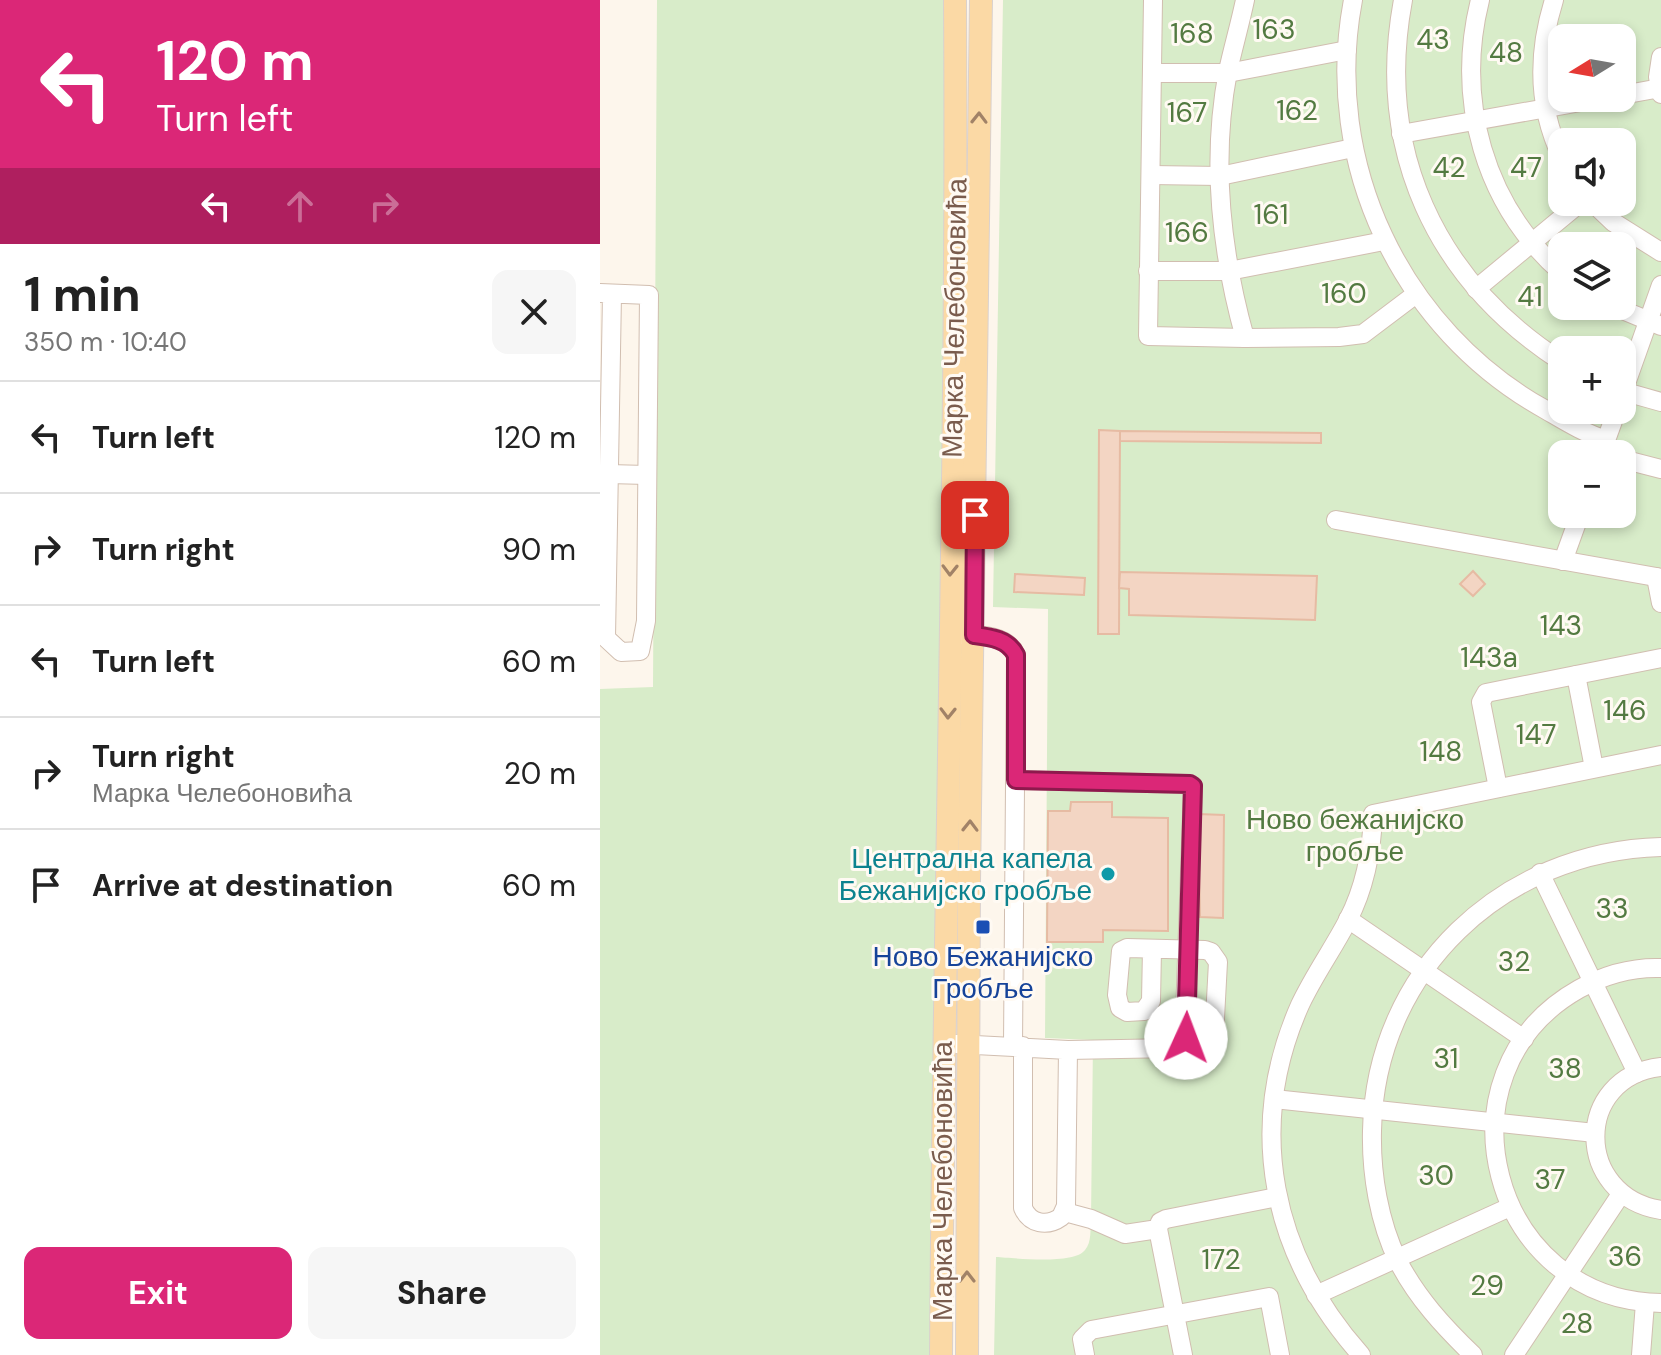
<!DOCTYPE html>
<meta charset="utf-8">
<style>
:root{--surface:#fff;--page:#f6f6f6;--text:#222;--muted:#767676;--line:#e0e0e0;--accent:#db2777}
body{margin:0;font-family:"DM Sans",sans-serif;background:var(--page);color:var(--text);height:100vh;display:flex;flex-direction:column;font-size:30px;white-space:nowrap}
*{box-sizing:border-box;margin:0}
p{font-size:26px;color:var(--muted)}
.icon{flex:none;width:44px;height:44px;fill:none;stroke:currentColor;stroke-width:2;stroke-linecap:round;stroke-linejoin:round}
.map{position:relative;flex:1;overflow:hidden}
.details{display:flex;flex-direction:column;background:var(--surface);width:600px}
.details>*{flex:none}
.banner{background:#db2777;color:#fff;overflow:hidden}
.needle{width:52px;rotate:259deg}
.fabs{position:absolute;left:948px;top:24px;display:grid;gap:16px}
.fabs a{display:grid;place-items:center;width:88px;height:88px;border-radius:16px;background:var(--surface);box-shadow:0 4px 12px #0003;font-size:40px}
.pin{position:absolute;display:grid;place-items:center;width:68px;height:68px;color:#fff;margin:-34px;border-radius:16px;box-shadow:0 4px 12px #0006}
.me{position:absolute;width:88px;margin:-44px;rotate:2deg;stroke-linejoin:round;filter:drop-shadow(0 0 6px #0008)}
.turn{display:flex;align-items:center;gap:28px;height:168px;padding:0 24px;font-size:36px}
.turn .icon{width:104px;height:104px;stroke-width:2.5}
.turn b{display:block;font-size:56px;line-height:68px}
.lanes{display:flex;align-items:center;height:76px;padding:0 24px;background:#0003;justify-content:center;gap:40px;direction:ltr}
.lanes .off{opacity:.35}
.round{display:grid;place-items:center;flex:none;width:84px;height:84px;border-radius:16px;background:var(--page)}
.summary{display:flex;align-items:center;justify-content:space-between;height:136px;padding:0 24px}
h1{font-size:48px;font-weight:700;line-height:60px}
.primary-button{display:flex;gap:16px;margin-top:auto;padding:16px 24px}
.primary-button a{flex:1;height:92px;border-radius:16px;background:var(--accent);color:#fff;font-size:32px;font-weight:700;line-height:92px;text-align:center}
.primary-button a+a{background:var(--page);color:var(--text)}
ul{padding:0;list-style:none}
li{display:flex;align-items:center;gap:24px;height:112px;padding:0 24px;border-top:2px solid var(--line)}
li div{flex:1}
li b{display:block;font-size:30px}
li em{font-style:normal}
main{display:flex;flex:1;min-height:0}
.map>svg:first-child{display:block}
.green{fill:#d8ecc9;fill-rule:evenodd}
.building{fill:#f3d5c3;stroke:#e6bba3;stroke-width:2}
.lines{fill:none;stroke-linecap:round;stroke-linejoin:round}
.minor-casing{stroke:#d1beb0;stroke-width:20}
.major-casing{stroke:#dad1cd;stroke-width:24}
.minor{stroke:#fff;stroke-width:18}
.major{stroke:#fbd9a5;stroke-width:22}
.oneway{stroke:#a18267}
.route-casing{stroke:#8e194d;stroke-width:20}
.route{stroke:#db2777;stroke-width:14}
.culture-dot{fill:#0f9aa8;stroke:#fffaf3;stroke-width:3}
.transit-dot{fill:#1a4fb4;stroke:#fffaf3;stroke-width:3}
.labels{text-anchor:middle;stroke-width:6;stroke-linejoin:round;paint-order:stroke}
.park-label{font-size:28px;fill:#537a41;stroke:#fffaf3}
.street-label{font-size:28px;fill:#7a5c4d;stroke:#fffaf3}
.culture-label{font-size:28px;fill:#0d838f;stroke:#fffaf3;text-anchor:end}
.transit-label{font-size:28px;fill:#164399;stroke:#fffaf3}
</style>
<main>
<section class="details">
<div class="banner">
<div class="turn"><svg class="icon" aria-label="left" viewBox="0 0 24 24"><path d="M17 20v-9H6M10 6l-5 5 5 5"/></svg><div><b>120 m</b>Turn left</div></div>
<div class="lanes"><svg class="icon" aria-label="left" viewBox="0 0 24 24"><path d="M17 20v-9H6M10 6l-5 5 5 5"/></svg><svg class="icon off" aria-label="ahead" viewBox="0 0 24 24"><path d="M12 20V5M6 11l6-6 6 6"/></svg><svg class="icon off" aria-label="right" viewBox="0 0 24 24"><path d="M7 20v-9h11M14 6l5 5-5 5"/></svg></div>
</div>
<div class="summary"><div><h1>1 min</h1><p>350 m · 10:40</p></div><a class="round"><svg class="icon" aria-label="close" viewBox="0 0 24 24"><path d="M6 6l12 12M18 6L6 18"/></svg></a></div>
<ul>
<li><svg class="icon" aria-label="left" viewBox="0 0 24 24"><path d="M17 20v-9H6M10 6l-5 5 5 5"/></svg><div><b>Turn left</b></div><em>120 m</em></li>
<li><svg class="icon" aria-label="right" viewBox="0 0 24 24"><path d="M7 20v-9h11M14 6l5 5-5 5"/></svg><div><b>Turn right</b></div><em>90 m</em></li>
<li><svg class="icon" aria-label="left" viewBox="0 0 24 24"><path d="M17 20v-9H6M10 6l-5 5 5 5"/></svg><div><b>Turn left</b></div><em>60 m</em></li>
<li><svg class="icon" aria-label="right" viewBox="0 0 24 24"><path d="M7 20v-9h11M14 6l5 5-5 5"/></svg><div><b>Turn right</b><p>Марка Челебоновића</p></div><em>20 m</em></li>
<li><svg class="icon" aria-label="arrive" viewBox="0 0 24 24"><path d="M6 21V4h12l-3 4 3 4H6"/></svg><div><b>Arrive at destination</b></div><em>60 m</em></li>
</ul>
<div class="primary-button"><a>Exit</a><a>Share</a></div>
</section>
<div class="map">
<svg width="1061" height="1355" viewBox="0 0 1061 1355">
<rect width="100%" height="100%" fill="#fdf6ec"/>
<!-- green -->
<g class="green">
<polygon points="57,0 346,0 343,1043 336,1355 0,1355 0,689 53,687"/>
<path d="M403,0H1061V1355H394L396,1257C415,1258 474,1265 485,1250C492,1242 490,1229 491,1219L493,1040L445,1038L448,609L393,607ZM962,38H1022V98H962ZM962,142H1022V202H962ZM962,246H1022V306H962ZM962,350H1022V410H962ZM962,454H1022V514H962Z"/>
</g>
<!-- building -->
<g class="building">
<polygon points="499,430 520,431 519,634 498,634"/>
<polygon points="520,431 721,433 721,443 520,441"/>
<polygon points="873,571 885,584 873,596 860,584"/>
<polygon points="520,572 717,576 715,620 529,615 529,589 519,588"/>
<polygon points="415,574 485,578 484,595 414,592"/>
<polygon points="471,802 512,802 512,817 568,818 568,931 503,930 503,942 447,942 448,811 470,811"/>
<polygon points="598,814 624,815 623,918 600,917"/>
</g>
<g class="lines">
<!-- minor casing -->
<g class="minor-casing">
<g id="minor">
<polyline points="553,0 548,336 645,338"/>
<path d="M645,0C640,24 633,48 628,71C611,160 621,252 645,338L739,337L763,334L816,294"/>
<path d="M753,0C722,163 801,330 946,410C965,421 984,433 1006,440"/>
<path d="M803,0C775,150 835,280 962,362"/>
<path d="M880,0C855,100 884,205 962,273"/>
<path d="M954,0C937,54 937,106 962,158"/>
<polyline points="1061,57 1058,77 1061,94"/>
<polyline points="552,73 628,73 747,50"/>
<polyline points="1022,95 1060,88"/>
<polyline points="801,134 1003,98"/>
<polyline points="551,175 620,176 753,148"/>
<polyline points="992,202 1013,222 1061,252"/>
<polyline points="548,271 629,271 784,241"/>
<polyline points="876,289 981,202"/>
<polyline points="0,293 49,295 46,621 40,651 21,652 6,638 12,294"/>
<polyline points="1013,306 1061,326"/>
<polyline points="1022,391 1061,402"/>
<polyline points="1022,395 1061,285"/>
<polyline points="1001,454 1017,410"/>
<polyline points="1022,459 1061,469"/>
<polyline points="8,474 47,475"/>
<polyline points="736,520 1061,578"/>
<polyline points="963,561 980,514"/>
<polyline points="1056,577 1061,603"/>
<path d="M361,635C381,635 407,635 416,655L413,1046"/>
<polyline points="976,675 994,768"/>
<polyline points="416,780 590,784 593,786 584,1043 574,1048 468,1050"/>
<polyline points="898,788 881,702 886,693 1061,658"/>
<polyline points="940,873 1037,1073"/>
<polyline points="748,919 924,1039"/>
<polyline points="552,949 551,1001 544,1011 527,1012 520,1008 517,995 521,951 527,948 605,950 611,952 618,962 614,1037 605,1044 584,1043"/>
<path d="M1061,968C1032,967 1004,975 979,989C830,1073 891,1301 1061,1303"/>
<path d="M356,1044L468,1050L466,1206L461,1217C447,1227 430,1224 423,1208V1046"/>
<path d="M1061,1067C973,1077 974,1196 1061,1210"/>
<polyline points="674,1099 995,1133"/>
<polyline points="465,1212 491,1219 525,1234 558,1229"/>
<polyline points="716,1295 910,1207"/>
<polyline points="485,1355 482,1339 491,1330 669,1297 680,1355"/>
<polyline points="583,1355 558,1229 560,1222 566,1219 677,1197"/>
<path d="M761,1355C672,1255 645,1129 700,1005C714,975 733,949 748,920C765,887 772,851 773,814L1061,755"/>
<path d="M873,1355C844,1327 817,1298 798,1261C779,1222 771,1174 772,1131C775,971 903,851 1061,847"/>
<polyline points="914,1355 1021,1194"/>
<polyline points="1041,1355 1045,1303"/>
</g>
</g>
<!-- major casing -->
<g class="major-casing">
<g id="major">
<path d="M341,1355C344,903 358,452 355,0"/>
<polyline points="367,1355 369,882 381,0"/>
</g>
</g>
<!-- minor -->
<use href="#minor" class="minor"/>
<!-- major -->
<use href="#major" class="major"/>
</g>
<!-- one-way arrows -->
<defs><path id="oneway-chevron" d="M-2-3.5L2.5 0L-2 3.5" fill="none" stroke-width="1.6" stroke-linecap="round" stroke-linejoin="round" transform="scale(2)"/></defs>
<g class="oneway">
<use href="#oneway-chevron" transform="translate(379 118) rotate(-89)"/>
<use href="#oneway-chevron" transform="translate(350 570) rotate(91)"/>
<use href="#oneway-chevron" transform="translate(348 713) rotate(91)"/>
<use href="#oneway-chevron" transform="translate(370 826) rotate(-89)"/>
<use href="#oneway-chevron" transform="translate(367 1277) rotate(-90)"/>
</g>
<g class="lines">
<!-- route casing -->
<g class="route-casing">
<path id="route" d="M375,515L374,635C390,637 408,639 416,655V780L590,784L593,786L586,1038"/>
</g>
<!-- route -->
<use href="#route" class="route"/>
</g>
<!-- markers -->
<circle class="culture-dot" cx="508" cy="874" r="8"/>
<rect class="transit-dot" x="375" y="919" width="16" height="16" rx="4"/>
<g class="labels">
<!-- park labels -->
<g class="park-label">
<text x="674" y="39">163</text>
<text x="592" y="43">168</text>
<text x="833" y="49">43</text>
<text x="906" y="62">48</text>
<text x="697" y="120">162</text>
<text x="587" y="122">167</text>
<text x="849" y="177">42</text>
<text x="926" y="177">47</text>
<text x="671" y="224">161</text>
<text x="587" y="242">166</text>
<text x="744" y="303">160</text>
<text x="930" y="306">41</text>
<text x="961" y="635">143</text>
<text x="889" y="667">143a</text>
<text x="1025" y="720">146</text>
<text x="936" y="744">147</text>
<text x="841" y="761">148</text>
<text x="755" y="829">Ново бежанијско<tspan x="755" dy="32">гробље</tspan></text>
<text x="1012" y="918">33</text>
<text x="914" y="971">32</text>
<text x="846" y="1068">31</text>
<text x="965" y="1078">38</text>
<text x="836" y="1185">30</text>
<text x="950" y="1189">37</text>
<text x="1025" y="1266">36</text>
<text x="621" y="1269">172</text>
<text x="887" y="1295">29</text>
<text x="977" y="1333">28</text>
</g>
<!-- street labels -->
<g class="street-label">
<text transform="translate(354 318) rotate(-89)" y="10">Марка Челебоновића</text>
<text transform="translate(342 1181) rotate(-90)" y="10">Марка Челебоновића</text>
</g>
<!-- culture labels -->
<g class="culture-label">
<text x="492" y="868">Централна капела<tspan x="492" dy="32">Бежанијско гробље</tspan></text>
</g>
<!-- transit labels -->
<g class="transit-label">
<text x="383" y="966">Ново Бежанијско<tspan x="383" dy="32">Гробље</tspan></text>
</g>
</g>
</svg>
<div class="fabs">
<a><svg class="needle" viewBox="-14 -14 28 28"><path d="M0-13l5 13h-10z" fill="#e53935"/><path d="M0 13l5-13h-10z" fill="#767676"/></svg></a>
<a><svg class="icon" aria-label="sound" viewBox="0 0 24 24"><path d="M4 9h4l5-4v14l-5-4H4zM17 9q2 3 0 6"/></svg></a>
<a><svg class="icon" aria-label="layers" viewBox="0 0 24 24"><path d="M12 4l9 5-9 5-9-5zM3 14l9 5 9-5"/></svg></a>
<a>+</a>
<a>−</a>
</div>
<div class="pin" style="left:375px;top:515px;background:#d93025"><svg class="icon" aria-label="arrive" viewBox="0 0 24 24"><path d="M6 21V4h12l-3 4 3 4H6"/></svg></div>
<svg class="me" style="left:586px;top:1038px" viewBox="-20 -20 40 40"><circle r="19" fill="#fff"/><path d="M0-13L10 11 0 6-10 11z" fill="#db2777"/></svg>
</div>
</main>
